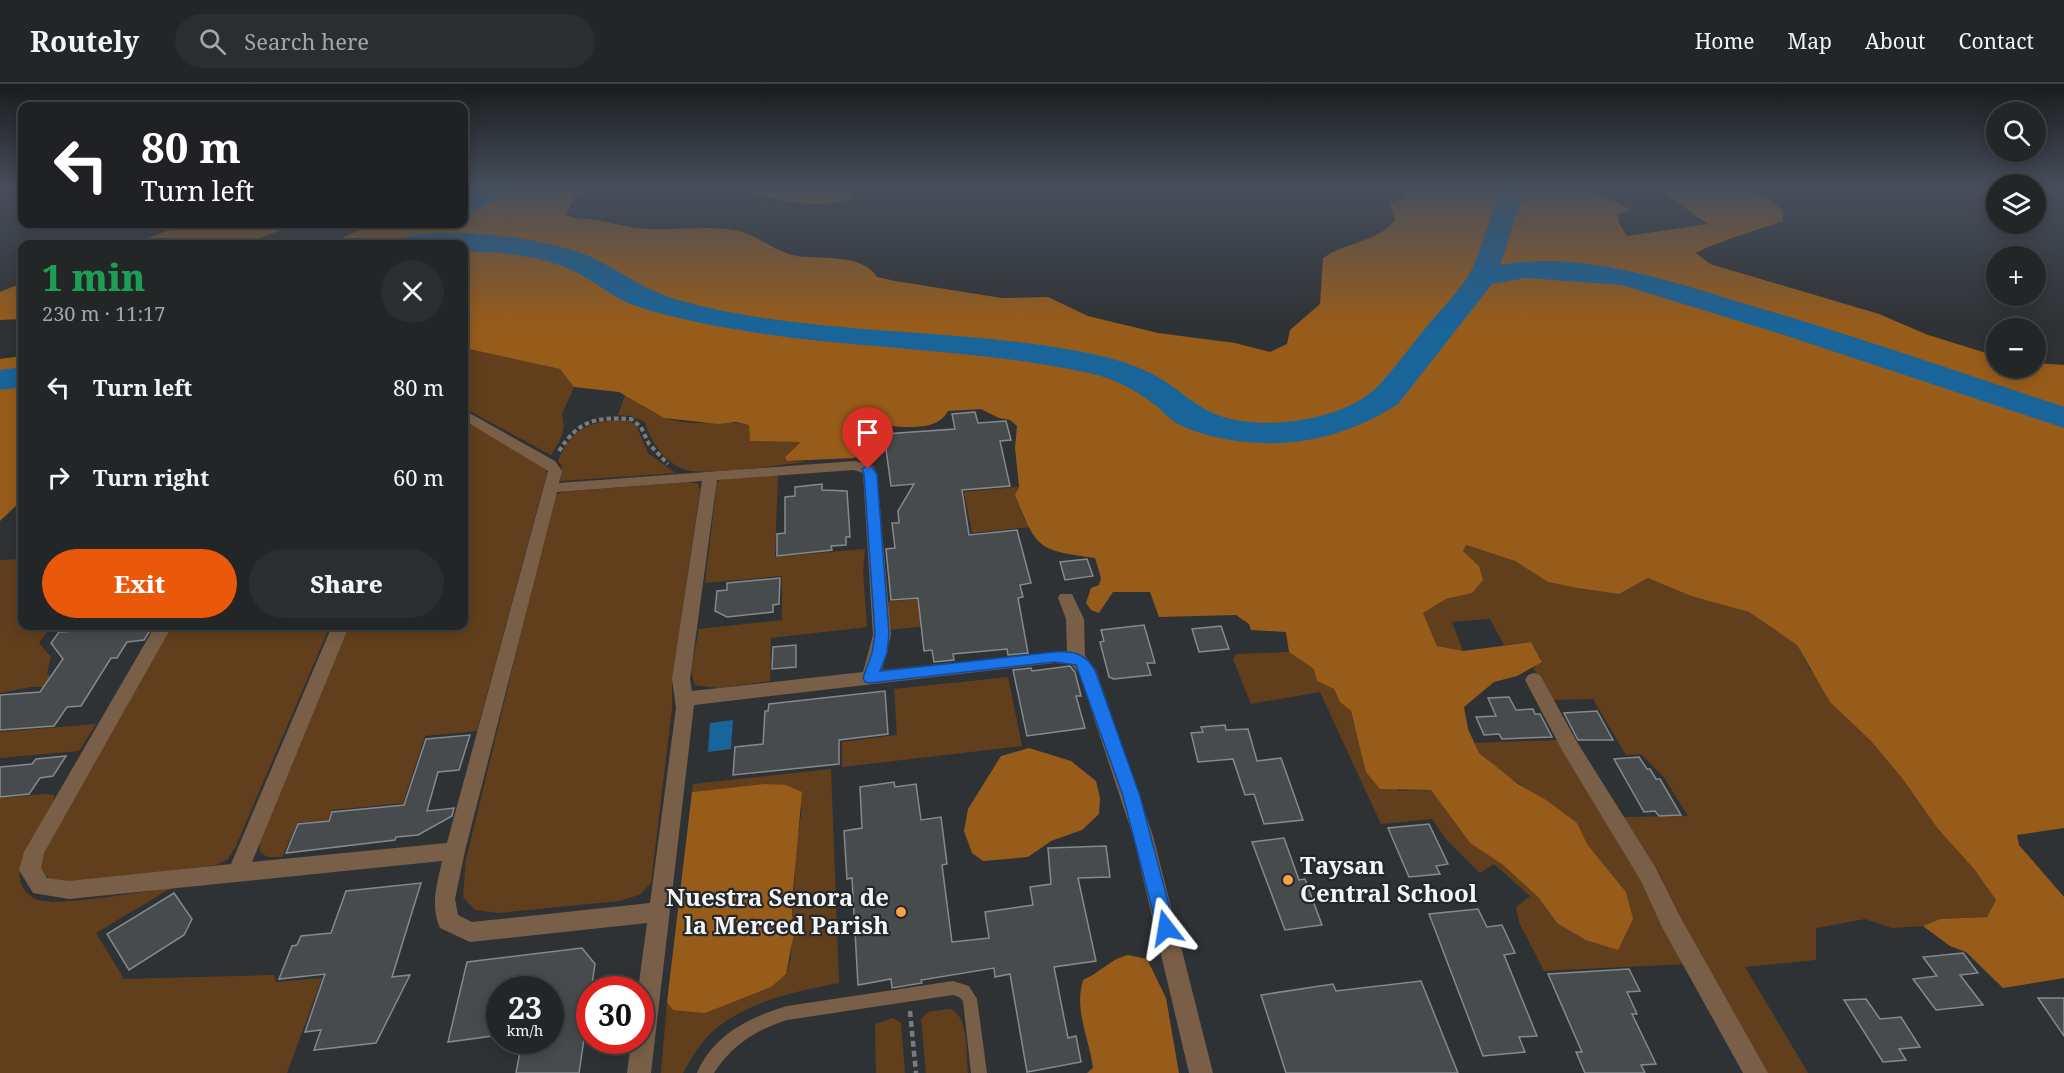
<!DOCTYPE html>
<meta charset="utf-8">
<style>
:root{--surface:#232627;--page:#2b2e2f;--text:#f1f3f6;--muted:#a3a5a7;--line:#404344;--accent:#ea580c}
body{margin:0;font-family:"Noto Serif",serif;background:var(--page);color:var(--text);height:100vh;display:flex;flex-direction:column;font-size:22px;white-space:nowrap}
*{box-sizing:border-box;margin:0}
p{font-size:20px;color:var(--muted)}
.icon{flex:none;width:33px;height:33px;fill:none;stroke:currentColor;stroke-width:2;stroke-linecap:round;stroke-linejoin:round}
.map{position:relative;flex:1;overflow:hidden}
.drawer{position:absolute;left:18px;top:156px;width:450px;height:390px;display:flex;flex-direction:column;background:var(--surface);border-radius:12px;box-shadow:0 3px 15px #0003,0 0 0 2px var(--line)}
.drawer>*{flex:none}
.guide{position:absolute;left:18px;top:18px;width:450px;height:126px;border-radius:12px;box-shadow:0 3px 15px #0003,0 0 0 2px var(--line);background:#202124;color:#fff;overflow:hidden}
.buttons{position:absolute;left:1986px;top:18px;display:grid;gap:12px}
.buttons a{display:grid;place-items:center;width:60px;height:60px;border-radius:50%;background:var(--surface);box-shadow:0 3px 15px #0003,0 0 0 2px var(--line);font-size:30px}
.speed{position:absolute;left:486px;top:892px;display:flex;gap:12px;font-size:30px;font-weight:700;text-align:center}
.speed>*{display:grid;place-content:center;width:78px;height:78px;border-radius:50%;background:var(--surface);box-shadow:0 3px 15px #0003,0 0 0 2px var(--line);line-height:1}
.speed small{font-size:15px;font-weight:400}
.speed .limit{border:9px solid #d22;background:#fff;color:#111}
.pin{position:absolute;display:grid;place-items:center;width:51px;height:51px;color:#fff;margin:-62px -26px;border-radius:50% 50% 50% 0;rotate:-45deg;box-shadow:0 0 6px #0007}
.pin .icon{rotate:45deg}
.me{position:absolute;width:66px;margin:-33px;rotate:346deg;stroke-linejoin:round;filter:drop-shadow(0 0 4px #0008)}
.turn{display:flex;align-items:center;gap:21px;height:126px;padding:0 24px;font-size:27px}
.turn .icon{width:78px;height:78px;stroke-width:2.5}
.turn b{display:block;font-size:42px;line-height:51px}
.round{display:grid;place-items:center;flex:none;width:63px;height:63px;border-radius:32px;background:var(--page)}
.overview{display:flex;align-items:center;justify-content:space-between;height:102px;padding:0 24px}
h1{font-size:36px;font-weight:800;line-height:45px;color:#1e9e55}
.cta{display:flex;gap:12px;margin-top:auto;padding:12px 24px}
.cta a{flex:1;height:69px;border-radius:36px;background:var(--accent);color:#fff;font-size:24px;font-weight:800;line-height:69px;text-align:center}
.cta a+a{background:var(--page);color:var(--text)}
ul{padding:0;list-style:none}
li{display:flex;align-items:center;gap:18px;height:90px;padding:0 24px}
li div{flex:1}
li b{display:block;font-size:22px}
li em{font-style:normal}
header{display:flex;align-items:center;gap:36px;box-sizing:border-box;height:84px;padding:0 30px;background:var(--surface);border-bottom:2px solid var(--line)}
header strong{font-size:28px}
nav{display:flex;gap:33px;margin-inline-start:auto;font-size:21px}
.search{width:420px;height:54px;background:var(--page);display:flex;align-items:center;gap:15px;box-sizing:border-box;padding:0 21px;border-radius:33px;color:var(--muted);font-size:22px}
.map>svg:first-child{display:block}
.green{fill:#623f1c}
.forest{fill:#985c1a}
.water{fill:#196499}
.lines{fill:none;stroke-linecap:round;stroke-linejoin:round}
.river{fill:#196499;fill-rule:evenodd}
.building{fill:#484b4e;stroke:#86898c;stroke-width:1.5}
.path-far1{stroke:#7a7d7e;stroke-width:4;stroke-dasharray:4.5 3;stroke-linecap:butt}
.path{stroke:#7a7d7e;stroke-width:4.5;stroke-dasharray:6 4;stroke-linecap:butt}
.service{fill:#795f47;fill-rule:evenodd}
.minor{fill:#795f47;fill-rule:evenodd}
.route{fill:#1a73e8;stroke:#114b97;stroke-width:1.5}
.poi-dot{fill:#f7a149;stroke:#25282a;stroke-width:2}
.labels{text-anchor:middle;stroke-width:4.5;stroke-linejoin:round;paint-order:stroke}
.near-poi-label{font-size:24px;font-weight:bold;fill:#f3f5f6;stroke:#25282a;text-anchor:start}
</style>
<header>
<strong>Routely</strong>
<div class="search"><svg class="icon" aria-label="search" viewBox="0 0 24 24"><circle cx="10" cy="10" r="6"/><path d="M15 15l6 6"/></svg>Search here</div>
<nav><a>Home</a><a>Map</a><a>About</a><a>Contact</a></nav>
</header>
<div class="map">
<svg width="2064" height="989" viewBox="0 0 2064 989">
<rect width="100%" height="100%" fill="#2f3234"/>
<!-- green -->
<g class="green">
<polygon points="464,264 560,285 574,303 562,330 564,343 561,354 551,371 464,324"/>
<path d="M625,311C638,317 651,329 665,334C692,344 722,335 749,341L750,357L802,358L785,373L787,377L808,378C783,380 706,392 686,386C665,379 651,358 645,338L630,332L618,331Z"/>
<polygon points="464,335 544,382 547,389 477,647 425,652 403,719 332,726 328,736 297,739 282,773 267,773 260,767 260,756 347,542 464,542"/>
<path d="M626,336L636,341L648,369L675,389L560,397L562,382L558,377C571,344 592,336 626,336Z"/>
<polygon points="778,390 775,473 865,465 863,488 867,543 771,554 770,597 719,604 695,601 691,586 699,545 782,536 782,492 705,499 717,398 723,394"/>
<polygon points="687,398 698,400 700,406 672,598 672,624 651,799 639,811 619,817 499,829 475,826 463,813 466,776 554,412 562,408"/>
<polygon points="1019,403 1015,411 1025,437 1031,443 972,449 964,408"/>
<polygon points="1465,461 1515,477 1548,498 1577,504 1619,510 1648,494 1691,512 1749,528 1797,561 1809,584 1902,694 1938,745 1974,785 1996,816 1987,833 1940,835 1923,842 1892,844 1865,835 1816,844 1816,876 1745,883 1808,989 1763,989 1673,825 1660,790 1624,733 1688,732 1663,692 1641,670 1626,671 1593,615 1553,616 1533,584 1542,577 1531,558 1504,561 1490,535 1452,538 1463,567 1437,562 1423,529 1446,515 1472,509 1479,482 1463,467"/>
<polygon points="22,475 22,542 51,542 39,559 51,573 47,589 53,594 54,603 31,603 0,609 0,476"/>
<polygon points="969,510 973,537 888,546 886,518"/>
<polygon points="170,542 330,542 235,764 228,775 216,781 73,799 51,796 39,784 43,764"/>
<polygon points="1289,568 1315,585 1317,597 1334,605 1340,618 1351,627 1354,641 1398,707 1431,706 1470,759 1503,781 1538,813 1557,839 1626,808 1587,760 1577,739 1499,686 1479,669 1474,659 1557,656 1629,773 1685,880 1544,887 1519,838 1516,823 1530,812 1494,780 1480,789 1445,754 1432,735 1381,740 1320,608 1251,620 1233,575 1236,570"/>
<polygon points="1008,593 1022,662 842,683 842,658 897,651 894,605"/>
<polygon points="96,640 79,667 0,674 0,648"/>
<path d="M831,685L839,899C794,908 740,918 706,954C697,964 690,977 683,989H661L667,918L673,926L786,890L791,874L796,762L802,725L764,700L692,708L693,700Z"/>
<path d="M45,710L54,711V717C46,733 22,771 20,787C18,800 26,812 38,816C61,823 143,807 171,804L96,849L124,895L274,891L276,898L322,894L287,989H0V714Z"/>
<path d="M950,925C969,931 966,972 968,989H926L921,935L928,928Z"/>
<polygon points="893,934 901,939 905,989 876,989 875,940"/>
</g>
<!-- forest -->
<g class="forest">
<path d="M484,103H602L575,112L566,131C576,136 586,134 597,136C611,138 624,143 637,144C669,148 701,141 734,146C757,150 774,168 797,172C822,176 862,169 877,193L895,197L1002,214L1048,213L1088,232L1158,249L1235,259L1270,268L1287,260L1290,246L1320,220L1323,174C1346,158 1378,158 1395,136L1390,120L1407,113L1405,103H1583L1630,125L1618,131L1620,141L1627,152L1708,140L1659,106L1660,103H1733L1766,113L1783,127V137C1756,147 1721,156 1696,169L1710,180L1879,230L1928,251L1996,272V284H2036V279L2064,281V744L2017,751L2019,761L2064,813V894L2003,904L1966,868L1950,862L1923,842L1940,835L1987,833L1996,816L1974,785L1938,745L1902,694L1870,656L1830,618L1797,561L1749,528L1691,512L1648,494L1619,510L1577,504L1548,498L1515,477L1466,461L1463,467L1479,482L1483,496L1472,509L1446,515L1423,529L1437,562L1463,567L1531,558L1542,578L1517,592L1494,598L1464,623L1468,645L1479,669L1518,700L1546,716L1577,739L1587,760L1626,808L1633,835L1618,866L1586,856L1557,839L1538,813L1503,781L1470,759L1431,706L1380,705L1366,688L1351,627L1340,618L1334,605L1317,597L1314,585L1289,568L1286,548L1251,546L1249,540L1236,531L1159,533L1150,508H1113L1099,529L1091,526L1086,519L1091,504L1099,501L1101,494L1095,474C1037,466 1037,465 1015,411L1019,403L1015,364L1017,342L1010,336L999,334L981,325L948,327C934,352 898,339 874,343L862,359L861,371L853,374L787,377L785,373L801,358L750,357L749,341L736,338L718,340L664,334L619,308L574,303L560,285L464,264V160H329L372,140H464V110Z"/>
<path d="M733,103C757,103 840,95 853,114C812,129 773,114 733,103Z"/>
<polygon points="186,140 299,140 243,160 132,160"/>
<polygon points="22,199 22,235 0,236 0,208"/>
<polygon points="22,272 22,416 0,437 0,275"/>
<polygon points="1029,664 1071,677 1096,697 1100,714 1099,730 1082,746 1051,757 1028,773 983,777 972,769 964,747 968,725 1001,672"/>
<polygon points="764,700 786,701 802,708 792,817 793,854 786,890 771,903 705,929 673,926 667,918 692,708"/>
<path d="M1128,871L1147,875L1166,914L1179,989H1087L1093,984C1089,953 1074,927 1083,896C1100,889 1110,875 1128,871Z"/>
</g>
<!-- water -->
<polygon class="water" points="733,636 731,665 708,668 710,639"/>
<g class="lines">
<!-- river -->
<g class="river">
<polygon points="481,103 513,103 509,108 473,128 464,130 464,112"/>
<path d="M1500,103H1526L1500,181C1584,166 1669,197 1749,221C1855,252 1959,288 2064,323V344L1784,251L1622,201L1526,194L1492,200L1398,320C1358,346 1311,361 1263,359C1235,358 1203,353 1178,340C1169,335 1163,327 1155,321C1136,306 1113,294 1089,289C951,259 809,267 671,232C654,228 636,223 620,215C604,206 590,195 574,187C540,171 500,168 464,167V160H396L400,154C450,142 546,153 593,174C622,188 646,207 678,216C795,249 920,244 1041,261C1080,267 1121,273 1156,292C1178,304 1195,323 1220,332C1263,347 1342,337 1376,304C1393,287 1408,265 1424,246C1438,228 1456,211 1468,192C1481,170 1491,129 1500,103Z"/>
<polygon points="22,283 22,303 0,306 0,286"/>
</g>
</g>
<!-- building -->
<g class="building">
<polygon points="975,328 978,339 1006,337 1011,356 1000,357 1010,402 962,406 969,451 1017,446 1031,499 1020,501 1023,513 1018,514 1028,569 1008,571 1007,565 953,570 954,576 934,578 932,566 924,567 918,514 891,516 886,465 895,464 892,439 899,439 898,427 914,400 891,402 884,350 955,345 952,330"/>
<polygon points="822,400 822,406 847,407 850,453 846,453 846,461 831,462 832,466 777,472 777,450 785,449 785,413 795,412 795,403"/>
<polygon points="1087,475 1093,492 1065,496 1060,478"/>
<polygon points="780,494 779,520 773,521 773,528 727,533 715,527 717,507 727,506 727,499"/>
<polygon points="1144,541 1155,579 1147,579 1151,591 1114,595 1109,593 1100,558 1104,557 1101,546"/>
<polygon points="81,542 153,542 144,556 127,558 117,574 111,574 81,622 67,623 54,642 0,646 0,611 40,608 63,575 51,559 59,548 77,547"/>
<polygon points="1221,542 1229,565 1199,568 1192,545"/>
<polygon points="796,561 796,583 772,585 773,563"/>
<polygon points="1070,582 1075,588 1081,612 1076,612 1085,644 1027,652 1013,586 1031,584 1032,587"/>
<polygon points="885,607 888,650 839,656 839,680 733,691 735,663 763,660 765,627 768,627 769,620"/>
<polygon points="1509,613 1516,626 1533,625 1535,630 1540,630 1552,653 1502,655 1499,650 1484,651 1476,633 1496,632 1488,614"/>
<polygon points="1597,627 1613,656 1578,656 1564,629"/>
<polygon points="1225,641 1226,646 1248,645 1257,677 1281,674 1303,736 1264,740 1254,710 1245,711 1233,675 1198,678 1191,649 1203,648 1201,643"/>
<polygon points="470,651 459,686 438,688 427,727 454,724 452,732 418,751 396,753 395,756 286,769 298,740 329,737 332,728 404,721 426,655"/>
<polygon points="66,672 53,692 40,694 29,710 0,713 0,683 32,680 36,675"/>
<polygon points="1639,673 1647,685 1650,685 1656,695 1660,695 1681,731 1659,732 1655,727 1644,728 1614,675"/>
<polygon points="894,698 895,703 916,700 921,736 941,733 947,780 942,781 952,858 989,854 985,828 1033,821 1030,803 1051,800 1048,764 1106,762 1110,793 1078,794 1096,877 1054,883 1068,954 1076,952 1081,978 1027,988 1010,890 995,893 994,884 921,896 922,899 892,904 891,895 858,901 852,794 847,795 844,747 862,744 860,703"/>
<polygon points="1429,740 1448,780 1436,782 1440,790 1409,793 1388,744"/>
<polygon points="1284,754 1299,796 1305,795 1322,841 1285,846 1252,758"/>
<polygon points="421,799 392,893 410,891 376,959 314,966 321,946 305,948 325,890 279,895 292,862 297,861 301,852 331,849 346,807"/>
<polygon points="174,809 192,835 184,851 129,886 107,850"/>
<polygon points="1478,825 1487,843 1502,841 1515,869 1504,871 1537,952 1519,953 1525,968 1483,972 1429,830"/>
<polygon points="582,864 595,880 579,989 516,989 522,957 550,957 550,906 500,906 500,951 448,958 467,878"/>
<polygon points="1963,869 1978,889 1960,891 1983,921 1936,926 1913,895 1937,892 1923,873"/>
<polygon points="1629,885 1640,907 1627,908 1637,930 1632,930 1656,980 1641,981 1645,989 1585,989 1576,968 1582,968 1548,890"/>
<polygon points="1421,897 1458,989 1286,989 1261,911 1333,900 1336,907"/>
<polygon points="2038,914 2064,914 2064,952"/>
<polygon points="1866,915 1880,935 1901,933 1920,963 1899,965 1906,976 1883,978 1844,916"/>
</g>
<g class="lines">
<!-- path-far1 -->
<path class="path-far1" d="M559,367C579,336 595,333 631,335L641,343L649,360L668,380"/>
<!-- path -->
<polyline class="path" points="910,927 916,989"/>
<!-- service -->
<path class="service" d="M953,897L969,902L977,915L987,989H971L963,917L959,913L953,911L787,936C756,946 732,961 714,989H697C713,951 750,933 787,922Z"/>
<!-- minor -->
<g class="minor">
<path d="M464,326L555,377L562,387L559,399L855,377L873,382L877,389L891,551L882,586L1067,567L1066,535L1058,514L1060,510H1072L1084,535L1085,572L1096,586L1153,752L1213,989H1189L1133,752L1079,589L1071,580L1054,579L694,621L651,989H627L631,957H640V906H638L647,839L470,858L440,844C430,821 437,801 442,777L69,815L33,809L19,786L24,768L155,542H172L44,769L41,784L47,794L69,797L231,780L332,542H349L252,778L447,759L548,387L464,336ZM854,386L863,389L873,551L863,588L692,607L690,595L717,396ZM702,397L672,595L676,624L650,819L472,838L458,831L455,815L465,767L557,408Z"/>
<polygon points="1534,589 1540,591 1577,658 1656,784 1678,829 1768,989 1743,989 1662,843 1641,797 1563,668 1525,596 1528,591"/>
</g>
</g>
<!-- sky -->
<linearGradient id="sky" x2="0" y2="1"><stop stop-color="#1a1c1d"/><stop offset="0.43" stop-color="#474f5c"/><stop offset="1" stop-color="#474f5c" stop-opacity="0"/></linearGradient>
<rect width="2064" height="241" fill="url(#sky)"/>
<!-- route -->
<path class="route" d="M868,381L872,383L877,390L889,550L887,569L880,587L1054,568C1073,567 1085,569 1095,586L1140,712L1175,844L1172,850L1166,852L1159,850L1157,844L1123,712L1076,581L1054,578L870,599L865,598L863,594L872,569L875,550L864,390L862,385Z"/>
<!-- markers -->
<g class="poi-dot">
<circle cx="1288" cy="796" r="6"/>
<circle cx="901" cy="828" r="6"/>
</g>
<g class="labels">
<!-- near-poi labels -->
<g class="near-poi-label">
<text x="1300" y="790">Taysan<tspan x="1300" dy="28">Central School</tspan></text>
<text x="889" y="822" text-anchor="end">Nuestra Senora de<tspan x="889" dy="28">la Merced Parish</tspan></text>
</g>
</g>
</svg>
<div class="buttons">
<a><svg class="icon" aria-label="search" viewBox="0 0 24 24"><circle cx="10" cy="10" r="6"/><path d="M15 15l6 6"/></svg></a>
<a><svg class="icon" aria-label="layers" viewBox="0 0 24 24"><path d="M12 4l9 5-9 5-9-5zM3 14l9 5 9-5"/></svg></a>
<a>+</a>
<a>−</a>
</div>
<div class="speed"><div>23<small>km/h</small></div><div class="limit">30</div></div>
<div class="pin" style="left:868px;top:385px;background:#d93025"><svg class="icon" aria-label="arrive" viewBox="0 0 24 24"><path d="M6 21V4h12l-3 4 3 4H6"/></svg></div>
<svg class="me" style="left:1166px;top:844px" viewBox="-20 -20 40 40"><path d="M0-17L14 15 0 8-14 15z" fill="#1a73e8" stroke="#fff" stroke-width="4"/></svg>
<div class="guide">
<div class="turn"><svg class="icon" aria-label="left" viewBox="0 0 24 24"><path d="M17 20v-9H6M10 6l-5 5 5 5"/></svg><div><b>80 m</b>Turn left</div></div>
</div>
<section class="drawer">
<div class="overview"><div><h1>1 min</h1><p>230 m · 11:17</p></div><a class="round"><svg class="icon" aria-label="close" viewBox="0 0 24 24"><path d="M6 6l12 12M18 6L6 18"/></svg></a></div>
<ul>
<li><svg class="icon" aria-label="left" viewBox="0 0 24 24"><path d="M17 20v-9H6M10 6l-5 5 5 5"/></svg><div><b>Turn left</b></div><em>80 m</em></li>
<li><svg class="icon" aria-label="right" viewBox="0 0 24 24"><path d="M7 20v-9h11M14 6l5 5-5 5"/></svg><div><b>Turn right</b></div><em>60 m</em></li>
</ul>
<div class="cta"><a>Exit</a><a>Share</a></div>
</section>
</div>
